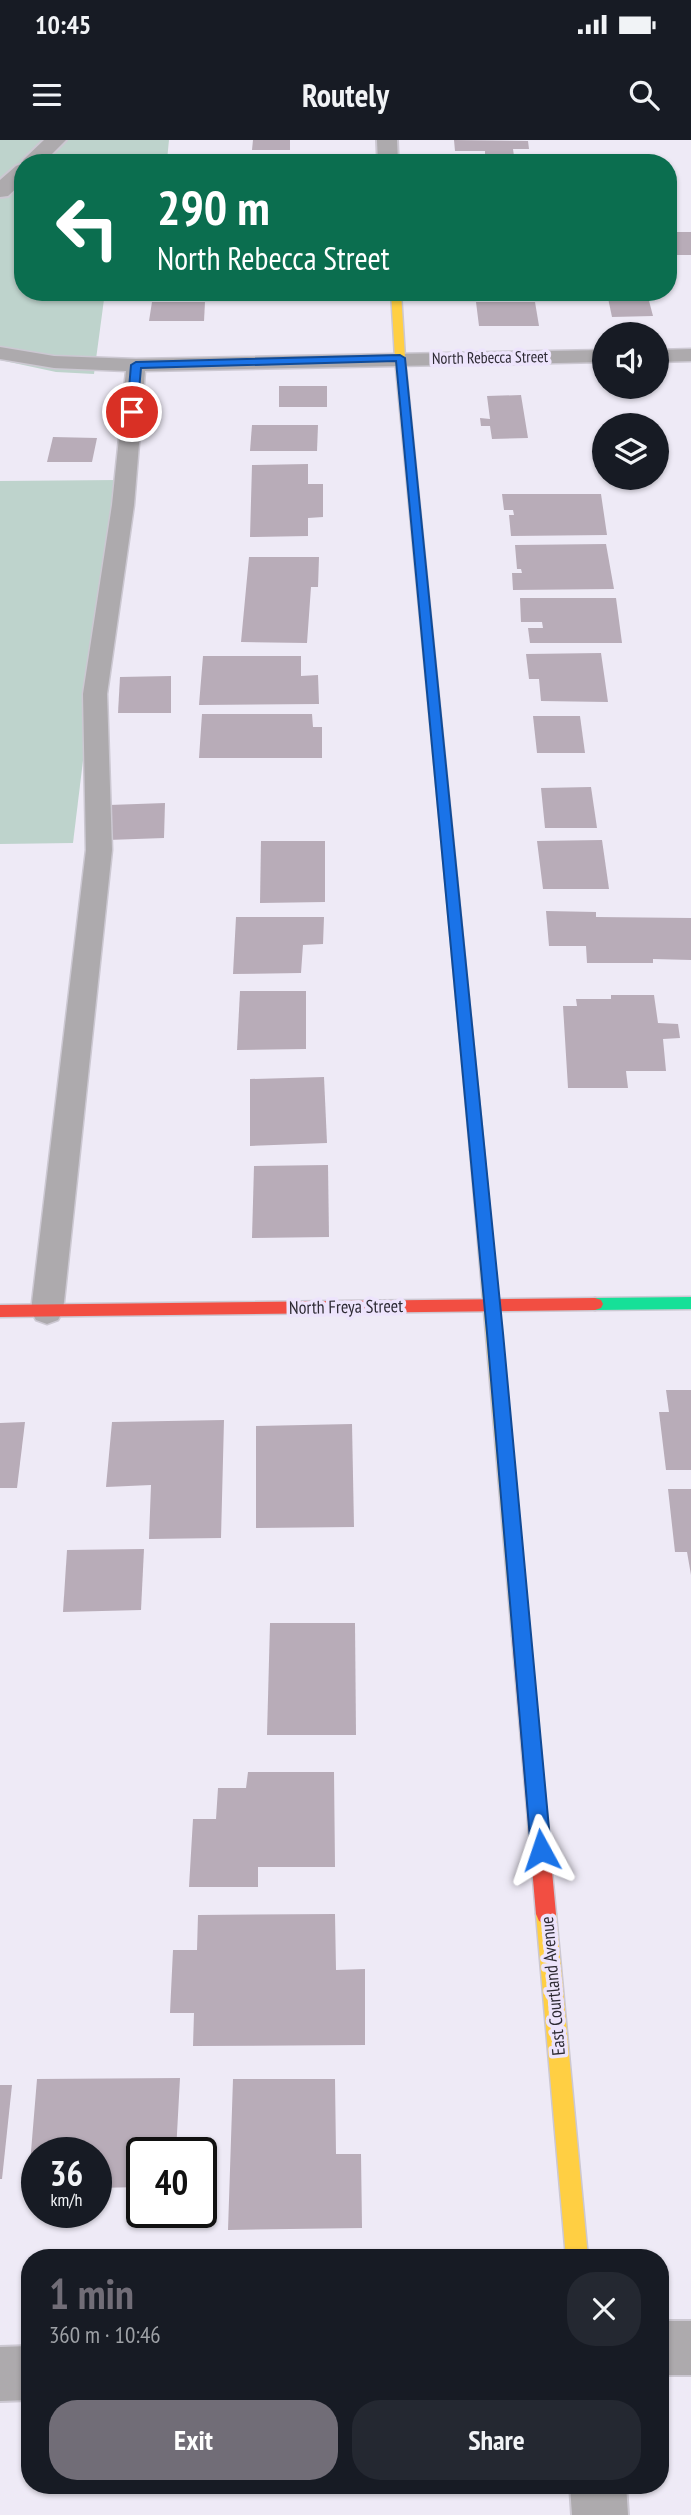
<!DOCTYPE html>
<meta charset="utf-8">
<style>
:root{--surface:#171b24;--page:#242831;--text:#f1f3f6;--muted:#9ea1a6;--accent:#716d77}
body{margin:0;font-family:"PT Sans Narrow",sans-serif;background:var(--page);color:var(--text);height:100vh;display:flex;flex-direction:column;font-size:26px;white-space:nowrap}
*{box-sizing:border-box;margin:0}
p{font-size:23px;color:var(--muted)}
.icon{flex:none;width:38px;height:38px;fill:none;stroke:currentColor;stroke-width:2;stroke-linecap:round;stroke-linejoin:round}
.map{position:relative;flex:1;overflow:hidden}
.panel{position:absolute;left:21px;top:2109px;width:648px;height:245px;display:flex;flex-direction:column;background:var(--surface);border-radius:28px;box-shadow:0 2px 5px #0004}
.panel>*{flex:none}
.guide{position:absolute;left:14px;top:14px;width:663px;height:147px;border-radius:28px;box-shadow:0 2px 5px #0004;background:#0b6e4f;color:#fff;overflow:hidden}
.fabs{position:absolute;left:592px;top:182px;display:grid;gap:14px}
.fabs a{display:grid;place-items:center;width:77px;height:77px;border-radius:50%;background:var(--surface);box-shadow:0 2px 5px #0004;font-size:35px}
.speed{position:absolute;left:21px;top:1997px;display:flex;gap:14px;font-size:35px;font-weight:700;text-align:center}
.speed>*{display:grid;place-content:center;width:91px;height:91px;border-radius:50%;background:var(--surface);box-shadow:0 2px 5px #0004;line-height:1}
.speed small{font-size:18px;font-weight:400}
.speed .limit{border:4px solid #111;border-radius:10px;background:#fff;color:#111}
.pin{position:absolute;display:grid;place-items:center;width:60px;height:60px;color:#fff;margin:-30px;border:4px solid #fff;border-radius:50%;box-shadow:0 2px 7px #0007}
.me{position:absolute;width:77px;margin:-38px;rotate:355deg;stroke-linejoin:round;filter:drop-shadow(0 0 5px #0008)}
.turn{display:flex;align-items:center;gap:24px;height:147px;padding:0 28px;font-size:32px}
.turn .icon{width:91px;height:91px;stroke-width:2.5}
.turn b{display:block;font-size:49px;line-height:60px}
.round{display:grid;place-items:center;flex:none;width:74px;height:74px;border-radius:28px;background:var(--page)}
.summary{display:flex;align-items:center;justify-content:space-between;height:119px;padding:0 28px}
h1{font-size:42px;font-weight:700;line-height:52px;color:var(--accent)}
.action{display:flex;gap:14px;margin-top:auto;padding:14px 28px}
.action a{flex:1;height:80px;border-radius:28px;background:var(--accent);color:#fff;font-size:28px;font-weight:700;line-height:80px;text-align:center}
.action a+a{background:var(--page);color:var(--text)}
.status{display:flex;justify-content:space-between;align-items:center;height:49px;padding:0 35px;background:var(--surface);direction:ltr}
.status svg{height:19px;fill:currentColor}
header{display:flex;justify-content:space-between;align-items:center;height:91px;padding:0 28px;background:var(--surface);font-size:32px;font-weight:700}
.map>svg:first-child{display:block}
.green{fill:#bed3cc}
.building{fill:#b8acb8}
.lines{fill:none;stroke-linecap:round;stroke-linejoin:round}
.lane-casing{stroke:#ccc8d2;stroke-width:3}
.street-casing{stroke:#ccc8d2;stroke-width:4}
.fast-casing{stroke:#ccc8d2;stroke-width:3}
.slow-casing{stroke:#ccc8d2;stroke-width:3}
.jam-casing{stroke:#ccc8d2;stroke-width:3}
.lane{fill:#adaaad;fill-rule:evenodd}
.street{fill:#adaaad;fill-rule:evenodd}
.fast{fill:#16e098;fill-rule:evenodd}
.slow{fill:#ffcf43;fill-rule:evenodd}
.jam{fill:#f24e42;fill-rule:evenodd}
.route{fill:#1a73e8;stroke:#114b97;stroke-width:2}
.labels{text-anchor:middle;stroke-width:7;stroke-linejoin:round;paint-order:stroke}
.far-street-label{font-size:16px;fill:#2d2a33;stroke:#ede4fc}
.street-label{font-size:18px;fill:#2d2a33;stroke:#ede4fc}
</style>
<div class="status"><b>10:45</b><svg viewBox="0 0 49 12"><path d="M0 12V9h3v3zM5 12V6h3v6zM10 12V3h3v9zM15 12V0h3v12zM26 1h20v11H26zM47 4h2v5h-2z"/></svg></div>
<header><svg class="icon" aria-label="menu" viewBox="0 0 24 24"><path d="M4 6h16M4 12h16M4 18h16"/></svg>Routely<svg class="icon" aria-label="search" viewBox="0 0 24 24"><circle cx="10" cy="10" r="6"/><path d="M15 15l6 6"/></svg></header>
<div class="map">
<svg width="691" height="2375" viewBox="0 0 691 2375">
<rect width="100%" height="100%" fill="#eeeaf6"/>
<!-- green -->
<g class="green">
<polygon points="0,0 169,0 167,20 23,23 23,152 105,152 94,234 56,232 0,220"/>
<polygon points="117,340 73,703 0,704 0,341"/>
</g>
<!-- building -->
<g class="building">
<polygon points="253,0 290,0 290,10 252,10"/>
<polygon points="454,0 528,1 529,9 513,9 514,16 485,16 485,11 455,11"/>
<rect x="668" y="92" width="23" height="23"/>
<rect x="184" y="152" width="55" height="6"/>
<polygon points="648,157 653,176 612,177 608,158"/>
<polygon points="152,162 205,162 204,181 149,181"/>
<polygon points="476,162 535,162 539,186 479,186"/>
<rect x="279" y="246" width="48" height="21"/>
<polygon points="521,255 528,298 492,299 490,286 481,286 480,278 490,279 487,256"/>
<polygon points="252,285 318,285 317,311 250,311"/>
<polygon points="53,297 97,298 92,322 47,322"/>
<polygon points="308,324 308,344 323,344 323,377 308,378 308,396 250,397 252,325"/>
<polygon points="502,354 601,354 607,395 511,396 509,375 514,375 513,370 504,370"/>
<polygon points="606,404 614,449 513,450 512,433 522,433 521,429 517,429 515,405"/>
<polygon points="249,417 319,417 318,447 311,447 307,503 241,502"/>
<polygon points="520,458 616,458 622,503 530,503 528,488 543,488 542,482 521,482"/>
<polygon points="601,513 608,562 541,561 539,539 529,539 526,514"/>
<polygon points="203,516 301,516 301,536 318,535 319,564 199,565"/>
<polygon points="171,536 171,573 118,573 120,537"/>
<polygon points="202,574 312,574 313,587 322,587 322,618 199,618"/>
<polygon points="533,576 580,576 585,613 537,613"/>
<polygon points="591,647 597,688 545,688 541,648"/>
<polygon points="165,663 164,698 108,700 109,665"/>
<polygon points="602,700 609,749 543,749 537,701"/>
<polygon points="261,701 325,701 325,762 260,763"/>
<polygon points="546,771 596,772 596,777 691,778 691,820 653,819 653,823 587,823 586,806 549,806"/>
<polygon points="236,777 324,777 323,804 303,805 301,833 233,834"/>
<polygon points="240,851 306,851 306,909 237,910"/>
<polygon points="611,855 654,855 658,883 678,884 680,898 663,899 666,931 626,931 628,948 568,948 563,866 577,866 576,859 611,859"/>
<polygon points="324,937 327,1003 250,1006 250,939"/>
<polygon points="328,1025 329,1097 252,1098 254,1026"/>
<polygon points="666,1250 691,1250 691,1330 666,1330 659,1272 669,1272"/>
<polygon points="224,1280 221,1398 149,1399 151,1345 106,1347 112,1282"/>
<polygon points="25,1282 17,1348 0,1348 0,1283"/>
<polygon points="352,1284 354,1387 256,1388 256,1286"/>
<polygon points="668,1349 691,1349 691,1435 687,1412 675,1412"/>
<polygon points="144,1409 141,1470 63,1472 67,1410"/>
<polygon points="270,1483 355,1483 356,1595 267,1595"/>
<polygon points="248,1632 334,1632 335,1727 258,1727 258,1747 189,1747 193,1679 216,1679 218,1648 246,1648"/>
<polygon points="335,1774 336,1830 365,1829 365,1905 193,1906 194,1873 170,1873 173,1810 197,1810 198,1775"/>
<polygon points="180,1938 176,2012 142,2012 142,2047 96,2048 96,2012 37,2012 37,2048 28,2048 37,1939"/>
<polygon points="233,1939 335,1939 336,2014 361,2014 362,2088 228,2090"/>
<polygon points="0,1945 12,1945 2,2039 0,2039"/>
</g>
<g class="lines">
<!-- lane casing -->
<g class="lane-casing">
<g id="lane">
<polygon points="0,207 54,216 136,219 604,210 604,222 145,231 134,365 107,554 112,710 63,1171 58,1180 47,1184 36,1180 31,1171 86,710 83,554 112,365 126,231 54,228 0,219"/>
<polygon points="691,209 691,221 656,222 656,210"/>
</g>
</g>
<!-- street casing -->
<g class="street-casing">
<g id="street">
<polygon points="44,0 66,0 43,23 23,23 23,42 8,56 0,57 0,40 16,26 21,24 24,19"/>
<polygon points="377,0 397,0 398,23 378,23"/>
<rect x="660" y="2181" width="31" height="54"/>
<polygon points="30,2206 30,2260 0,2261 0,2207"/>
<polygon points="570,2345 626,2345 628,2375 572,2375"/>
</g>
</g>
<!-- fast casing -->
<g class="fast-casing">
<polygon id="fast" points="691,1157 691,1169 595,1170 589,1168 587,1164 589,1160 595,1158"/>
</g>
<!-- slow casing -->
<g class="slow-casing">
<g id="slow">
<polygon points="391,152 401,152 405,218 457,738 451,742 445,738 395,218"/>
<polygon points="477,1004 484,1010 530,1496 527,1502 521,1504 515,1502 512,1496 470,1010"/>
<polygon points="546,1764 553,1767 556,1774 588,2118 566,2118 536,1774 539,1767"/>
</g>
</g>
<!-- jam casing -->
<g class="jam-casing">
<g id="jam">
<polygon points="451,734 457,738 484,1010 477,1016 470,1010 445,738"/>
<polygon points="595,1158 601,1160 603,1164 601,1168 595,1170 0,1177 0,1165"/>
<polygon points="521,1488 527,1490 530,1496 556,1774 553,1781 546,1784 539,1781 536,1774 512,1496 515,1490"/>
</g>
</g>
<!-- lane -->
<use href="#lane" class="lane"/>
<!-- street -->
<use href="#street" class="street"/>
<!-- fast -->
<use href="#fast" class="fast"/>
<!-- slow -->
<use href="#slow" class="slow"/>
<!-- jam -->
<use href="#jam" class="jam"/>
</g>
<!-- route -->
<polygon class="route" points="400,215 405,218 503,1193 551,1710 548,1716 541,1719 534,1716 531,1710 487,1193 396,221 141,228 137,272 132,275 127,272 131,225 136,222"/>
<g class="labels">
<!-- far-street labels -->
<g class="far-street-label">
<text transform="translate(490 217) rotate(-1)" y="6">North Rebecca Street</text>
</g>
<!-- street labels -->
<g class="street-label">
<text transform="translate(346 1167) rotate(-1)" y="6">North Freya Street</text>
<text transform="translate(553 1846) rotate(-95)" y="6">East Courtland Avenue</text>
</g>
</g>
</svg>
<div class="fabs">
<a><svg class="icon" aria-label="sound" viewBox="0 0 24 24"><path d="M4 9h4l5-4v14l-5-4H4zM17 9q2 3 0 6"/></svg></a>
<a><svg class="icon" aria-label="layers" viewBox="0 0 24 24"><path d="M12 4l9 5-9 5-9-5zM3 14l9 5 9-5"/></svg></a>
</div>
<div class="speed"><div>36<small>km/h</small></div><div class="limit">40</div></div>
<div class="pin" style="left:132px;top:272px;background:#d93025"><svg class="icon" aria-label="arrive" viewBox="0 0 24 24"><path d="M6 21V4h12l-3 4 3 4H6"/></svg></div>
<svg class="me" style="left:541px;top:1710px" viewBox="-20 -20 40 40"><path d="M0-17L14 15 0 8-14 15z" fill="#1a73e8" stroke="#fff" stroke-width="4"/></svg>
<div class="guide">
<div class="turn"><svg class="icon" aria-label="left" viewBox="0 0 24 24"><path d="M17 20v-9H6M10 6l-5 5 5 5"/></svg><div><b>290 m</b>North Rebecca Street</div></div>
</div>
<section class="panel">
<div class="summary"><div><h1>1 min</h1><p>360 m · 10:46</p></div><a class="round"><svg class="icon" aria-label="close" viewBox="0 0 24 24"><path d="M6 6l12 12M18 6L6 18"/></svg></a></div>
<div class="action"><a>Exit</a><a>Share</a></div>
</section>
</div>
